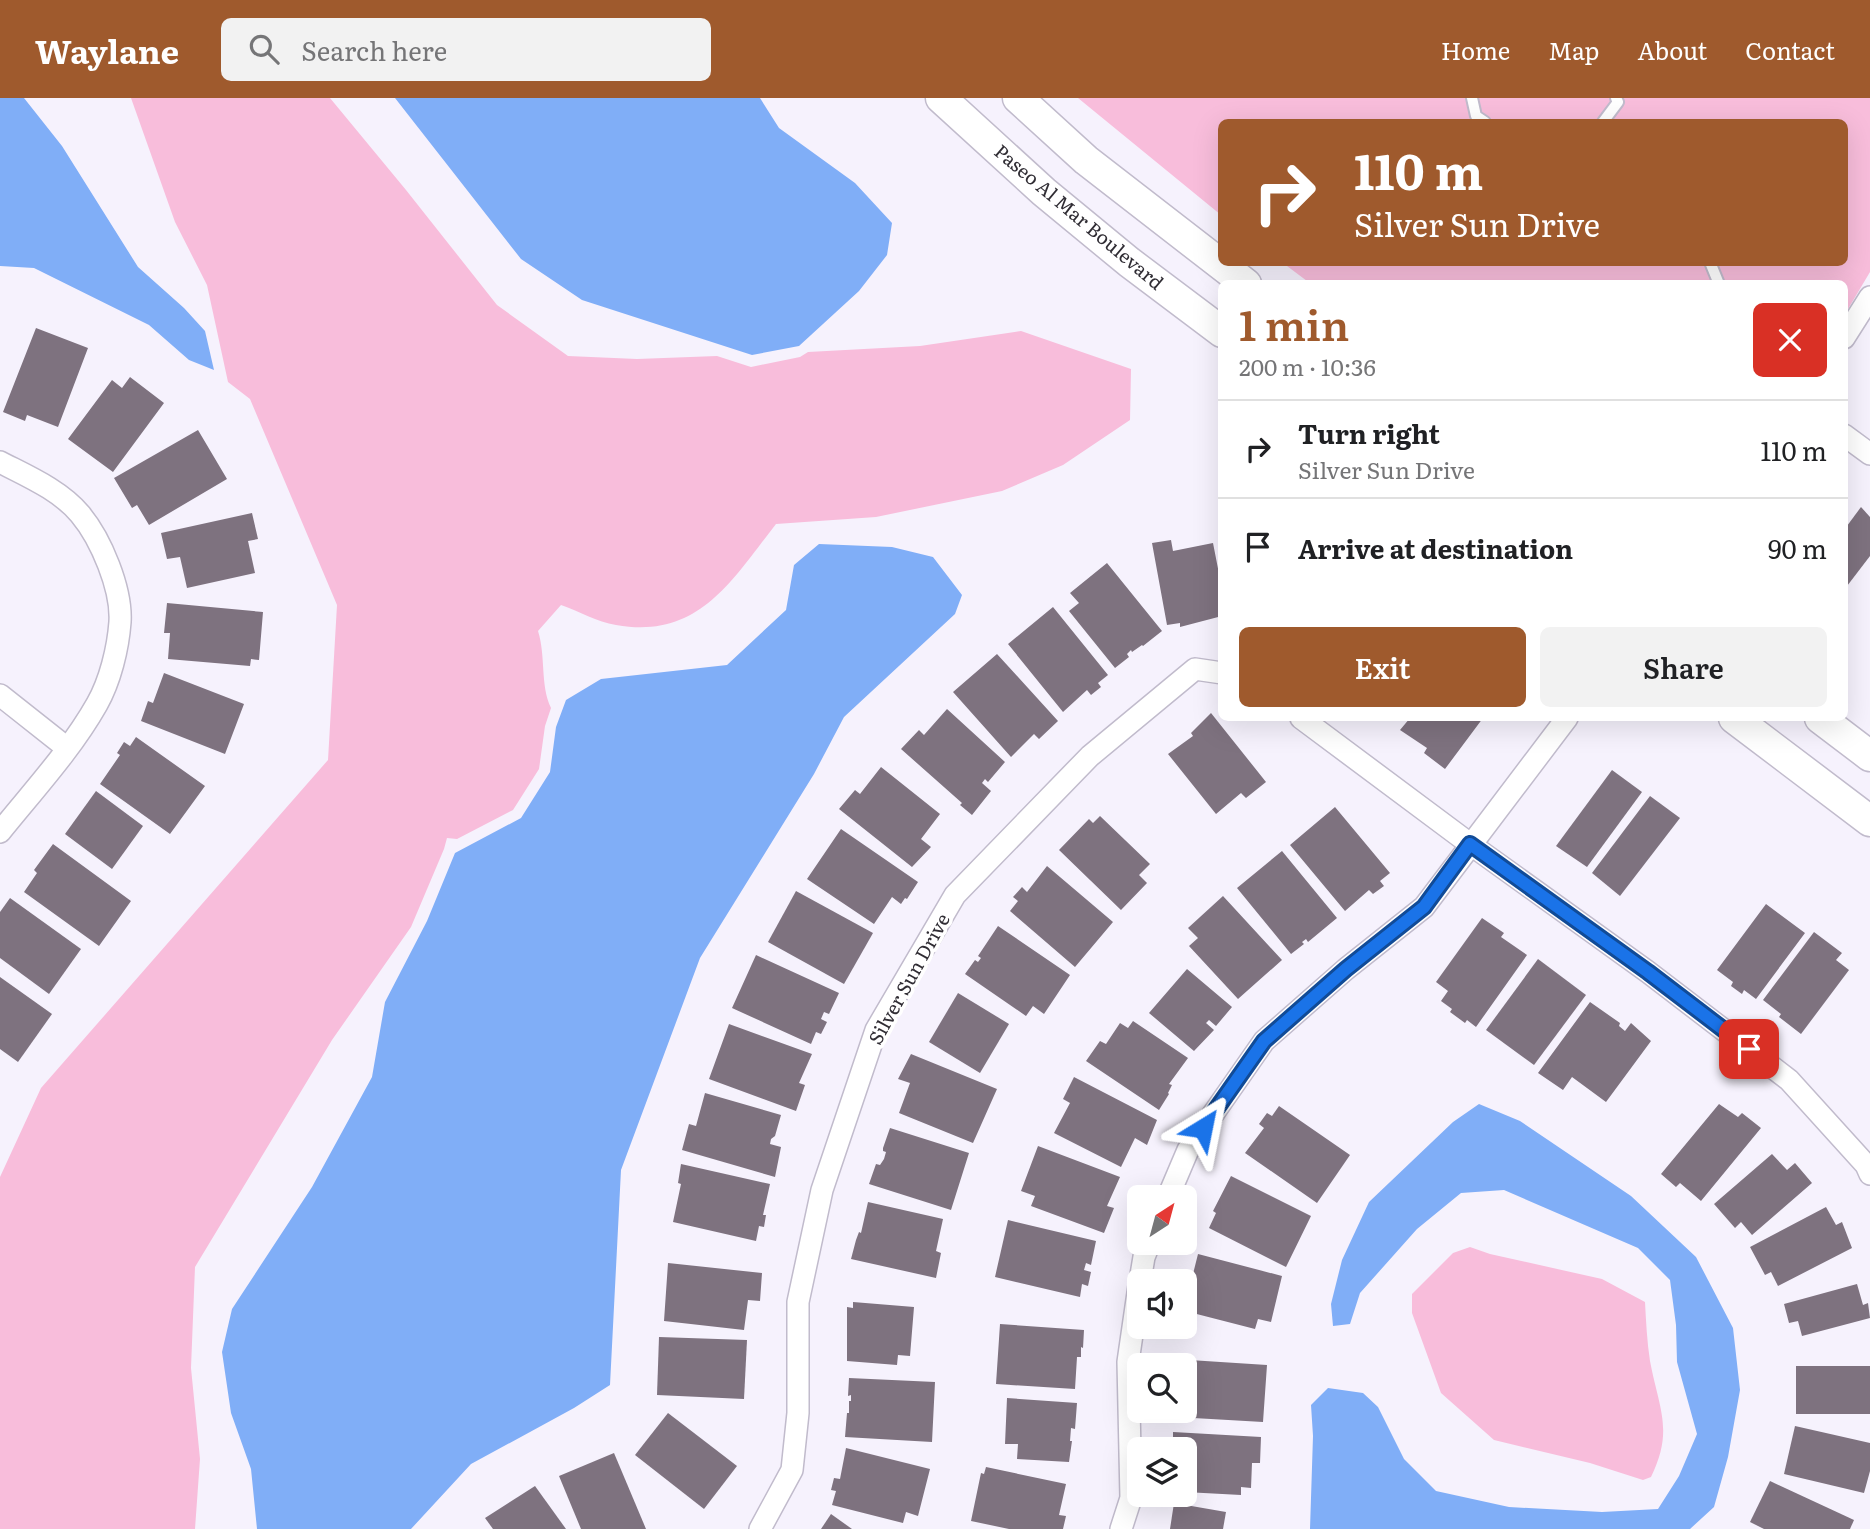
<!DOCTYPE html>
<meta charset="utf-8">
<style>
:root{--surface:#fff;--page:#f2f2f2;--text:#202124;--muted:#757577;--line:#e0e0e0;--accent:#9f5a2d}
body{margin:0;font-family:Literata,serif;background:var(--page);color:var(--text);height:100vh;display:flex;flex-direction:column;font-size:26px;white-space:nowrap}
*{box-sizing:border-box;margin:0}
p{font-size:23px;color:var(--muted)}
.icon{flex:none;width:38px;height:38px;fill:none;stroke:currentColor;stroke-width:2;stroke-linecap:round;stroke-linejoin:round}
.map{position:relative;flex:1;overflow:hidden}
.sheet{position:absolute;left:1218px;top:182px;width:630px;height:441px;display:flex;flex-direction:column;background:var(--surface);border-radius:10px;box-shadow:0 7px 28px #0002}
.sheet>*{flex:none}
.guide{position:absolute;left:1218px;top:21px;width:630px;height:147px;border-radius:10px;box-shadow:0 7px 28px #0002;background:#9f5a2d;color:#fff;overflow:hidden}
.needle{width:46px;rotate:36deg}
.buttons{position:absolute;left:1127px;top:1087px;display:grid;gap:14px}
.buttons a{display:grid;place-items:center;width:70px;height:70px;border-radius:10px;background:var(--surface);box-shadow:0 7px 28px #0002;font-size:35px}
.pin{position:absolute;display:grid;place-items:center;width:60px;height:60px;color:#fff;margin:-30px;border-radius:14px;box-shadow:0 4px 10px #0006}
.me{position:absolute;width:77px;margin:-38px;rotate:35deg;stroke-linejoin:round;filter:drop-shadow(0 0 5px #0008)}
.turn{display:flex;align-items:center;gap:24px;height:147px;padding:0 21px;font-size:32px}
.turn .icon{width:91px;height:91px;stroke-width:2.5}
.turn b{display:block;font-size:49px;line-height:60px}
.round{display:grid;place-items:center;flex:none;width:74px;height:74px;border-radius:10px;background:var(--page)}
.head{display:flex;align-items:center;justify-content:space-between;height:119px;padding:0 21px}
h1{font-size:42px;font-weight:600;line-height:52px;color:var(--accent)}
.cta{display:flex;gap:14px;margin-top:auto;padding:14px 21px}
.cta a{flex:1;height:80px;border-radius:10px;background:var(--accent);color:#fff;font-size:28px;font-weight:600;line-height:80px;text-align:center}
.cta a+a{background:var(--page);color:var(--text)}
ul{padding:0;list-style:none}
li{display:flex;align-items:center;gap:21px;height:98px;padding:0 21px;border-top:2px solid var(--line)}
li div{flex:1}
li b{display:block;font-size:26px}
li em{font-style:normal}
header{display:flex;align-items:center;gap:42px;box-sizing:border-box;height:98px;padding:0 35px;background:var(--accent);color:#fff}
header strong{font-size:33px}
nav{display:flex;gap:38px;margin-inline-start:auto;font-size:24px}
.search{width:490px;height:63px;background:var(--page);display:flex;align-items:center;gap:18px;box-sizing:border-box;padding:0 24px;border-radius:10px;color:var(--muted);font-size:26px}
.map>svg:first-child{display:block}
.green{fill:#f8bddb}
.water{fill:#80aef7}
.building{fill:#7e727f}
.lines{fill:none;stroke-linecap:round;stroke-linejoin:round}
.service-casing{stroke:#c1bbcc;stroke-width:14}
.minor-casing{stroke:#c1bbcc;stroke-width:24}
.secondary-casing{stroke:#c1bbcc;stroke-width:33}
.service{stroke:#fff;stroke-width:10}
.minor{stroke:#fff;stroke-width:21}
.secondary{stroke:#fff;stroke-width:30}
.route-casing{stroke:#114b97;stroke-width:18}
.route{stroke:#1a73e8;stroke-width:12}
.labels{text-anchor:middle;stroke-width:7;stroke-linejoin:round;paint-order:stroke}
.street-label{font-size:19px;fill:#302d34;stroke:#fff}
</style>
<header>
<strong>Waylane</strong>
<div class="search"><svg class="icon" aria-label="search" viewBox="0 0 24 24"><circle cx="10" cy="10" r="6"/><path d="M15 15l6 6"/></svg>Search here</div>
<nav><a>Home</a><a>Map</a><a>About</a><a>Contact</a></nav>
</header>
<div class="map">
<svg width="1870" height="1431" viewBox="0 0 1870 1431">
<rect width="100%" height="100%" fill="#f6f2fd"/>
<!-- green -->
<g class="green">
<path d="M131,0H330L406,92L497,207L568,258L637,261L717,258L751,269L800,259L808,254L920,248L1021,233L1131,271L1130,322L1063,367L1002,393L876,419L776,426C732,482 699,542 616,527C597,524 579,513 561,507L538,533C546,558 540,587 551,610L545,628L539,671L513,712L457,741L447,740L444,751L411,829L332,942L195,1169L191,1270L200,1361L195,1431H0V1079L41,990L328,662L337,507L250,301L228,284L207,187L175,124Z"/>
<polygon points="1078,0 1870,0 1870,174 1845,216 1844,186 1311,186 1283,165 1844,164 1844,24 1222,24 1221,117"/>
<path d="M1470,1149L1490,1156L1602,1181L1645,1204C1646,1223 1647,1244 1650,1263C1659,1311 1674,1332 1651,1379L1643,1382L1590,1365L1494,1342L1441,1295L1412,1215V1196L1453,1155Z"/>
</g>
<!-- water -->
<g class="water">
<polygon points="0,0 24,0 62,48 138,169 184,210 205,233 214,272 189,262 149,227 34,170 0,168"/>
<polygon points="395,0 760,0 779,30 855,85 892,125 887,157 859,193 799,248 752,257 582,202 521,161"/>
<polygon points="819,446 892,449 933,459 962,497 955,516 844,619 814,676 700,860 621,1072 610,1287 574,1310 471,1366 411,1431 257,1431 251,1371 231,1315 222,1254 232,1211 312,1089 372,979 385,904 427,823 455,755 521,720 550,674 556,629 566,602 601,581 727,567 786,512 794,467"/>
<polygon points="1479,1006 1520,1023 1631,1098 1696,1159 1733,1230 1740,1292 1728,1359 1714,1409 1690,1431 1310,1431 1313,1338 1311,1307 1328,1290 1363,1295 1378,1309 1404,1361 1436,1393 1509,1409 1602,1414 1658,1411 1679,1378 1697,1336 1677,1264 1676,1227 1670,1182 1638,1150 1504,1092 1461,1095 1417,1131 1360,1195 1350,1226 1333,1228 1331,1206 1342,1162 1369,1104 1453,1024"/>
</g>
<!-- building -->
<g class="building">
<polygon points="36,230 88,250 58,329 27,317 25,323 3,314"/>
<polygon points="130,279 164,305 113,374 68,341 112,282 122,290"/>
<polygon points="198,332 227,381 149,427 137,407 132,410 114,380"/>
<polygon points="1861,409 1870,419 1870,458 1844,492 1844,432"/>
<polygon points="252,415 258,441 248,443 255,475 187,490 180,459 167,461 161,435"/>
<polygon points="1171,442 1173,453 1213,445 1222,491 1222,518 1180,529 1180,525 1167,527 1152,445"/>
<polygon points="1107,465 1162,533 1143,548 1142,547 1132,554 1131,552 1127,556 1129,559 1115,570 1069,513 1079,505 1070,495"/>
<polygon points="167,505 263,514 259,562 251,561 250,568 168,561 170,535 164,535"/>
<polygon points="1053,509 1108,577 1098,585 1101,589 1091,597 1087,592 1063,614 1008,546"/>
<polygon points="997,556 1058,623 1039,641 1034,636 1011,659 953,594"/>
<polygon points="164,575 244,606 225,656 141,623 148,603 153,605"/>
<polygon points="947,611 1005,664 988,684 985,681 982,685 991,693 972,717 960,707 962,705 901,651 919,632 924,637"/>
<polygon points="1211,615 1266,684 1246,700 1241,695 1216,716 1168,656 1193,638 1191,635"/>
<polygon points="1410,620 1483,620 1445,671 1424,655 1427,650 1400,632"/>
<polygon points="136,639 205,688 170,736 100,686 120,657 117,655 124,644 130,648"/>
<polygon points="881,669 940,716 921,741 931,749 912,769 839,711 855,692 860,696"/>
<polygon points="1612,672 1642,694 1587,769 1556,748"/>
<polygon points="96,693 143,728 112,771 65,736"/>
<polygon points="1650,698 1680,720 1620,798 1592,775"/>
<polygon points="1335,709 1390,775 1380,783 1384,788 1373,796 1369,792 1345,813 1290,747"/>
<polygon points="1100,718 1150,766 1139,777 1147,785 1121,812 1059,752 1089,721 1093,725"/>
<polygon points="841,731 918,784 907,801 905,800 901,806 892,799 874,826 807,781"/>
<polygon points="53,746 131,803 99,848 24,794 37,775 34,772"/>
<polygon points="1282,753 1337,820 1308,844 1306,841 1302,844 1304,846 1291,856 1237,790"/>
<polygon points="1047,768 1113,824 1075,869 1010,813 1018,803 1013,799 1022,789 1027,794"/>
<polygon points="796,793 873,835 844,886 768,844"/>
<polygon points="1223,798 1282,862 1238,901 1189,848 1198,840 1188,830"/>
<polygon points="10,800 81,851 49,896 0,860 0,814"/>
<polygon points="1766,806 1805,835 1756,901 1744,892 1742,896 1731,888 1733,884 1717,872"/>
<polygon points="1482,820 1504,835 1501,839 1527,857 1476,929 1467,922 1465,925 1450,914 1452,911 1441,903 1448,893 1436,884"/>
<polygon points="998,828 1070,877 1044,916 1033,908 1026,918 965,876 975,862 978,864 981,860 978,858"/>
<polygon points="1814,834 1842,855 1836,862 1849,872 1801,936 1779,919 1781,916 1763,902"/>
<polygon points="756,857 839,895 829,916 824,914 821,921 827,924 821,936 816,934 811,946 732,910"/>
<polygon points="1538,861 1586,897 1534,967 1486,932"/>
<polygon points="1187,871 1232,909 1216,928 1209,922 1206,925 1214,932 1194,953 1149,915"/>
<polygon points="0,879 52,916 18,964 0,951"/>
<polygon points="958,895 1009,926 980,975 929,944"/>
<polygon points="1590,904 1620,925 1619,928 1625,933 1631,925 1651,943 1606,1004 1572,979 1563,992 1538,975"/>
<polygon points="1133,923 1188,960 1169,986 1172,987 1168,995 1169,996 1159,1012 1086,963 1100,943 1106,946 1120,925 1128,930"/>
<polygon points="729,926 812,956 799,985 805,987 796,1013 709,981"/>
<polygon points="911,956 997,991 973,1045 899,1015 910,985 898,981"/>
<polygon points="1074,979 1157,1022 1147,1047 1135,1040 1121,1069 1054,1035 1070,1005 1063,1001"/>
<polygon points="705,995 781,1017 775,1038 771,1041 770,1046 781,1049 775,1079 682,1052 689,1026 696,1028"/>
<polygon points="1719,1006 1738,1019 1742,1015 1761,1030 1701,1103 1680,1085 1676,1089 1661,1076"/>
<polygon points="1279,1008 1350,1057 1317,1105 1245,1055 1264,1030 1259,1026 1267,1015 1272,1018"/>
<polygon points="890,1030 969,1055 951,1112 869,1086 876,1066 880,1067 884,1061 886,1054 883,1053 883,1050"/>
<polygon points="1038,1048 1120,1079 1107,1108 1114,1110 1104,1135 1031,1108 1035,1098 1021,1093"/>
<polygon points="1772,1056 1787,1072 1795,1065 1812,1085 1752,1137 1741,1124 1735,1130 1714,1106"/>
<polygon points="681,1066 770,1086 763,1117 766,1117 764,1129 759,1128 756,1143 673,1124 681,1086 678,1085"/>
<polygon points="1231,1078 1311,1118 1286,1169 1209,1130 1216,1115 1213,1113"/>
<polygon points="868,1104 943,1121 936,1153 941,1155 936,1180 851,1161 856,1142 859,1134 861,1135"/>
<polygon points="1826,1109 1836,1127 1842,1124 1852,1150 1778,1188 1771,1174 1765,1177 1750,1149"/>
<polygon points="1008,1122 1096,1143 1091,1167 1086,1165 1084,1172 1091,1174 1088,1188 1082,1186 1080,1199 995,1179"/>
<polygon points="1198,1156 1282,1178 1271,1224 1258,1221 1255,1231 1185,1213 1188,1197 1192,1199 1193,1193 1191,1192 1194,1180 1192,1180"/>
<polygon points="668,1165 762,1175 760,1203 748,1202 744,1232 664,1223"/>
<polygon points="1857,1186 1863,1207 1868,1205 1870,1220 1802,1238 1798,1223 1789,1225 1784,1206"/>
<polygon points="853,1204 914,1209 910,1258 898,1257 897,1267 847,1263 847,1209 853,1210"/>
<polygon points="1000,1226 1084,1232 1083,1250 1081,1249 1081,1259 1077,1259 1075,1291 996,1286"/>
<polygon points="659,1239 747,1242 744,1301 657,1297"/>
<polygon points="1174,1261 1267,1267 1263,1324 1176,1319 1176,1312 1185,1312 1185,1267 1174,1267"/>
<rect x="1796" y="1268" width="74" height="48"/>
<polygon points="849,1280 935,1284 932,1344 845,1339 847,1315 849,1315 849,1303 851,1303 851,1297 848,1298"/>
<polygon points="1007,1300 1077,1305 1075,1331 1071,1330 1070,1343 1072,1343 1069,1364 1017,1361 1018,1346 1005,1346"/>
<polygon points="668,1315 737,1368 704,1411 635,1357"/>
<polygon points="1795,1328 1870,1345 1870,1373 1864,1395 1784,1376"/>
<polygon points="1173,1334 1261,1339 1260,1365 1252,1365 1251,1390 1241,1389 1241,1397 1185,1394 1185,1351 1173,1350"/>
<polygon points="846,1350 930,1371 918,1418 906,1414 903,1425 832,1407 836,1393 831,1392 834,1380 840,1381"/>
<polygon points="614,1355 646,1431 581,1431 559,1378"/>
<polygon points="986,1369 1066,1386 1059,1417 1066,1418 1063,1431 1009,1431 971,1423 981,1375 984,1376"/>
<polygon points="1770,1383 1854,1422 1850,1431 1764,1431 1750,1424"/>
<polygon points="535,1388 566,1431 493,1431 485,1420"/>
<polygon points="1174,1405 1226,1414 1223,1431 1170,1431"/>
<polygon points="831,1416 852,1431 821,1431"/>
</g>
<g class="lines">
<!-- service casing -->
<g class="service-casing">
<g id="service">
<polyline points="1472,0 1476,18 1485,24"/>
<polyline points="1603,24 1618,4 1616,0"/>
<polyline points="1710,164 1719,186"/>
</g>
</g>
<!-- minor casing -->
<g class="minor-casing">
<g id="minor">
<polyline points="1844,240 1870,199"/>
<polyline points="1844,337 1870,356"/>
<path d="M0,364C27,378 60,392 80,416C101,441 122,491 120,524C118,551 110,583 97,606C71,652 33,693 0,734"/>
<polyline points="0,597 67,650"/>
<polyline points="1301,620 1470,746 1648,874 1789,982 1866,1067 1870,1076"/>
<polyline points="1168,1099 1188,1052 1264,943 1346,871 1424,809 1567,620"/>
<polyline points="1140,1183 1144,1159 1150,1144"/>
<polyline points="760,1431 792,1372 798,1315 798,1204 822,1092 876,932 955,797 1090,658 1195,571 1222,575"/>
<polyline points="1121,1431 1131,1400 1128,1264 1139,1188"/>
</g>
</g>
<!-- secondary casing -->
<g class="secondary-casing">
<g id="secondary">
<polyline points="941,0 1044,94 1129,164 1222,234"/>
<polyline points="1018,0 1086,62 1246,186"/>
<polyline points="1734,620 1870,723"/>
<polyline points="1820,620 1870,658"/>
</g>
</g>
<!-- service -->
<use href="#service" class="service"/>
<!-- minor -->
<use href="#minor" class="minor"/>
<!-- secondary -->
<use href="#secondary" class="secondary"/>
</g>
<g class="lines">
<!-- route casing -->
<g class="route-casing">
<polyline id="route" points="1203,1030 1264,943 1346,871 1424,809 1470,746 1648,874 1749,951"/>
</g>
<!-- route -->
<use href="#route" class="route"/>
</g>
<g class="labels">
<!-- street labels -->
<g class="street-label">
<text transform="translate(1079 119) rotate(40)" y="7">Paseo Al Mar Boulevard</text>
<text transform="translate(909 881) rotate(-61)" y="7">Silver Sun Drive</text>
</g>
</g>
</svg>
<div class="buttons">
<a><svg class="needle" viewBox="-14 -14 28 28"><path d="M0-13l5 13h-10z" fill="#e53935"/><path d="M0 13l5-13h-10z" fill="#757577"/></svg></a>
<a><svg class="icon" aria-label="sound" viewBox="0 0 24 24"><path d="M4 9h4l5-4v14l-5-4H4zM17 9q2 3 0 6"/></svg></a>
<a><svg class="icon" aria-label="search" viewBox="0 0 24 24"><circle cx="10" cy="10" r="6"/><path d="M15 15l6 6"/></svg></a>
<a><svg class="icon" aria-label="layers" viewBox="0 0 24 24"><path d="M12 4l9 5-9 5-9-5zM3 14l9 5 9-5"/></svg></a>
</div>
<div class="pin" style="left:1749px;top:951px;background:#d93025"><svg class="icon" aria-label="arrive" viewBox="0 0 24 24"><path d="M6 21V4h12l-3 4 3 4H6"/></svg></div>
<svg class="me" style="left:1203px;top:1030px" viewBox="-20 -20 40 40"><path d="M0-17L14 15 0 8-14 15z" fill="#1a73e8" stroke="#fff" stroke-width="4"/></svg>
<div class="guide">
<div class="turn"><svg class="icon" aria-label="right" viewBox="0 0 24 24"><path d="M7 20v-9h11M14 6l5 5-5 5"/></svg><div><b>110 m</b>Silver Sun Drive</div></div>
</div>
<section class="sheet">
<div class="head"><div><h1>1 min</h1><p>200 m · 10:36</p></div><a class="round" style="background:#d93025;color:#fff"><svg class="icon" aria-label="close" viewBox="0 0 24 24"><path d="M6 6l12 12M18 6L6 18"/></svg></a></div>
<ul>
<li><svg class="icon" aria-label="right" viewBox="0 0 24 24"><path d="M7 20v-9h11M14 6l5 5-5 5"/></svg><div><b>Turn right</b><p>Silver Sun Drive</p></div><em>110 m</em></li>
<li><svg class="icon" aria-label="arrive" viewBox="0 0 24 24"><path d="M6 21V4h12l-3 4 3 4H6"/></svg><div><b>Arrive at destination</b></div><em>90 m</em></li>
</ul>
<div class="cta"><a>Exit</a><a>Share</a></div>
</section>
</div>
